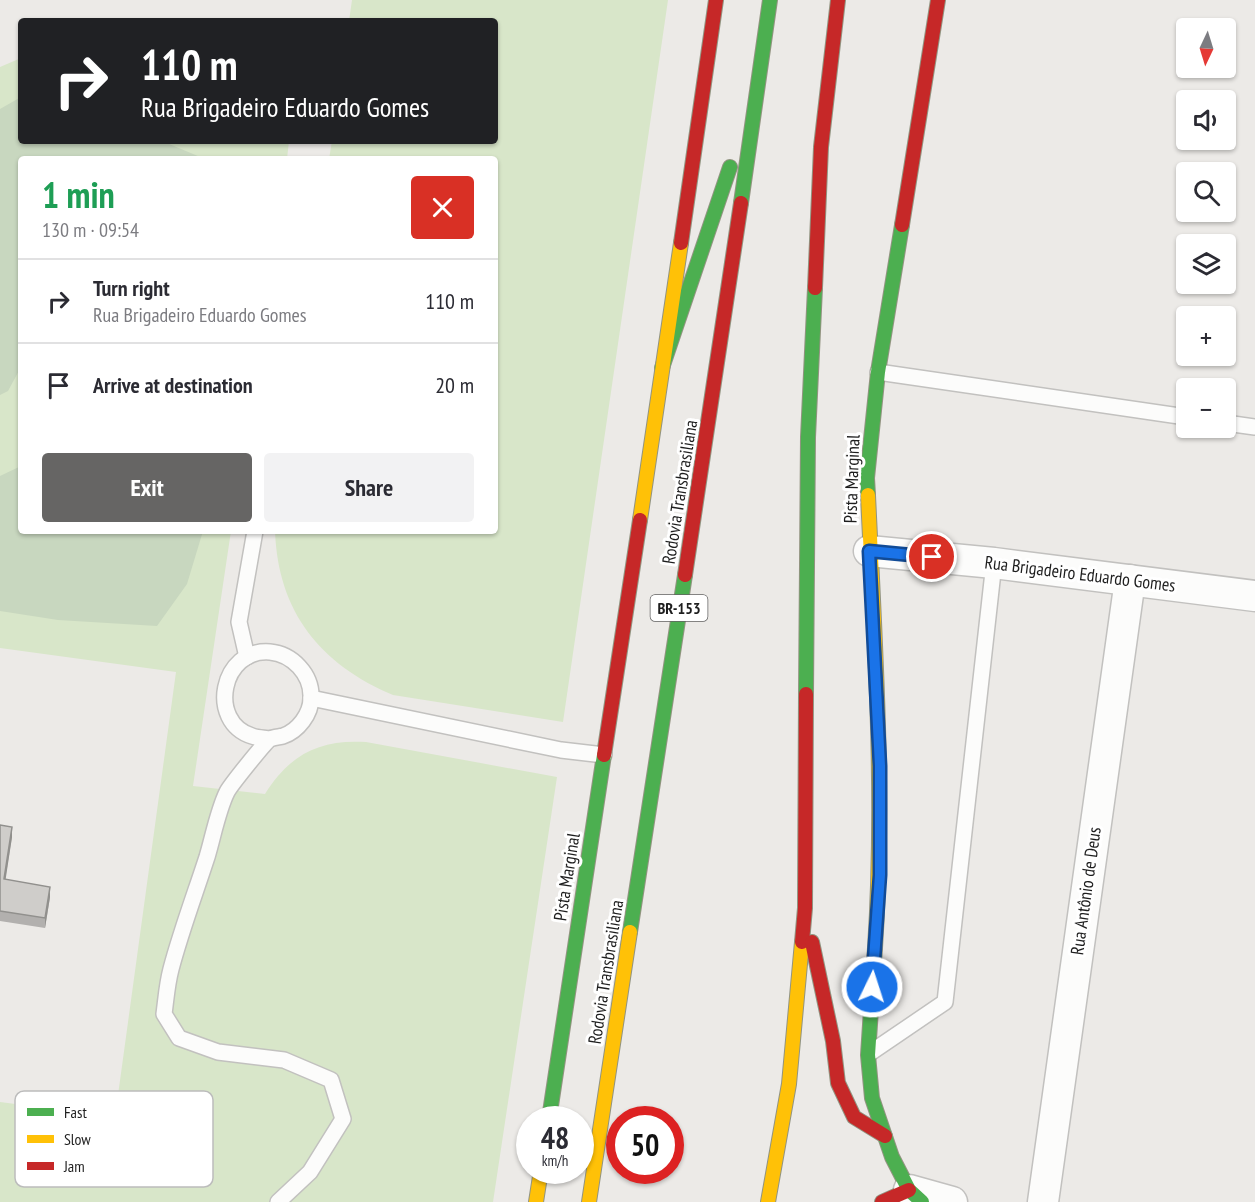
<!DOCTYPE html>
<meta charset="utf-8">
<style>
:root{--surface:#fff;--page:#f2f2f3;--text:#2b2b33;--muted:#7c7c81;--line:#e1e1e2;--accent:#666564}
body{margin:0;font-family:"PT Sans Narrow",sans-serif;background:var(--page);color:var(--text);height:100vh;display:flex;flex-direction:column;font-size:22px;white-space:nowrap}
*{box-sizing:border-box;margin:0}
p{font-size:20px;color:var(--muted)}
.icon{flex:none;width:33px;height:33px;fill:none;stroke:currentColor;stroke-width:2;stroke-linecap:round;stroke-linejoin:round}
.map{position:relative;flex:1;overflow:hidden}
.side{position:absolute;left:18px;top:156px;width:480px;height:378px;display:flex;flex-direction:column;background:var(--surface);border-radius:6px;box-shadow:0 2px 4px #0004}
.side>*{flex:none}
.banner{position:absolute;left:18px;top:18px;width:480px;height:126px;border-radius:6px;box-shadow:0 2px 4px #0004;background:#202124;color:#fff;overflow:hidden}
.needle{width:39px;rotate:184deg}
.tools{position:absolute;left:1176px;top:18px;display:grid;gap:12px}
.tools a{display:grid;place-items:center;width:60px;height:60px;border-radius:6px;background:var(--surface);box-shadow:0 2px 4px #0004;font-size:30px}
.speed{position:absolute;left:516px;top:1106px;display:flex;gap:12px;font-size:30px;font-weight:700;text-align:center}
.speed>*{display:grid;place-content:center;width:78px;height:78px;border-radius:50%;background:var(--surface);box-shadow:0 2px 4px #0004;line-height:1}
.speed small{font-size:15px;font-weight:400}
.speed .limit{border:9px solid #d22;background:#fff;color:#111}
.pin{position:absolute;display:grid;place-items:center;width:51px;height:51px;color:#fff;margin:-26px;border:3px solid #fff;border-radius:50%;box-shadow:0 2px 6px #0007}
.me{position:absolute;width:66px;margin:-33px;rotate:4deg;stroke-linejoin:round;filter:drop-shadow(0 0 4px #0008)}
.turn{display:flex;align-items:center;gap:21px;height:126px;padding:0 24px;font-size:27px}
.turn .icon{width:78px;height:78px;stroke-width:2.5}
.turn b{display:block;font-size:42px;line-height:51px}
.round{display:grid;place-items:center;flex:none;width:63px;height:63px;border-radius:6px;background:var(--page)}
.summary{display:flex;align-items:center;justify-content:space-between;height:102px;padding:0 24px}
h1{font-size:36px;font-weight:600;line-height:45px;color:#1e9e55}
.cta{display:flex;gap:12px;margin-top:auto;padding:12px 24px}
.cta a{flex:1;height:69px;border-radius:6px;background:var(--accent);color:#fff;font-size:24px;font-weight:600;line-height:69px;text-align:center}
.cta a+a{background:var(--page);color:var(--text)}
ul{padding:0;list-style:none}
li{display:flex;align-items:center;gap:18px;height:84px;padding:0 24px;border-top:2px solid var(--line)}
li div{flex:1}
li b{display:block;font-size:22px}
li em{font-style:normal}
.map>svg:first-child{display:block}
.grass{fill:#d8e6c9}
.forest{fill:#c8d7bf}
.lines{fill:none;stroke-linecap:round;stroke-linejoin:round}
.lane-casing{stroke:#c2c1bf;stroke-width:18}
.street-casing{stroke:#c2c1bf;stroke-width:33}
.fast-casing{stroke:#929481;stroke-width:16}
.slow-casing{stroke:#929481;stroke-width:16}
.jam-casing{stroke:#929481;stroke-width:16}
.lane{stroke:#fcfcfb;stroke-width:15}
.street{stroke:#fcfcfb;stroke-width:30}
.fast{stroke:#4caf50;stroke-width:14}
.slow{stroke:#ffc107;stroke-width:14}
.jam{stroke:#c62828;stroke-width:14}
.wall{fill:#b2b0ae}
.shaded-wall{fill:#91908d}
.building{fill:#cfcdca;stroke:#91908d;stroke-width:1.5}
.route-casing{stroke:#114b97;stroke-width:15}
.route{stroke:#1a73e8;stroke-width:10}
.labels{text-anchor:middle;stroke-width:6;stroke-linejoin:round;paint-order:stroke}
.shield{fill:#fff;stroke:#626262;stroke-width:1.5}
.shield-label{font-size:16px;font-weight:bold;fill:#1e1e1e}
.street-label{font-size:18px;fill:#1e1e1e;stroke:#fff}
.key{fill:#fff;stroke:#bcbcbc;stroke-width:1.5}
.key-label{font-size:16px;fill:#1e1e1e}
</style>
<div class="map">
<svg width="1255" height="1202" viewBox="0 0 1255 1202">
<rect width="100%" height="100%" fill="#eceae7"/>
<!-- grass -->
<g class="grass">
<path d="M352,0H668L563,722L393,695C320,664 278,612 275,531H495V159H329L332,141H495V21H349Z"/>
<path d="M21,58V141H289L287,159H21V531H231L193,786L265,794C290,754 320,739 366,742L557,777L493,1202H0V1102L115,1117L176,672L0,648V67Z"/>
</g>
<!-- forest -->
<g class="forest">
<polygon points="21,97 21,141 162,141 205,159 21,159 21,367 8,391 0,395 0,109"/>
<polygon points="21,466 21,531 203,531 187,584 157,626 58,620 0,611 0,476"/>
</g>
<g class="lines">
<!-- lane casing -->
<g class="lane-casing">
<g id="lane">
<polyline points="878,372 1186,417"/>
<polyline points="1226,423 1255,427"/>
<polyline points="247,657 239,622 255,531"/>
<polyline points="311,698 561,750 604,755"/>
<path d="M270,739C264,738 257,738 252,736C207,722 221,648 270,652C292,654 312,674 311,698C311,714 298,731 283,736C279,737 274,737 270,739C265,742 230,786 227,792C218,810 213,837 207,857C195,894 181,931 171,969C167,984 166,999 164,1014L179,1038L218,1052L284,1060L331,1080L343,1119L310,1172L278,1202"/>
<polyline points="870,1053 945,1002 994,563"/>
</g>
</g>
<!-- street casing -->
<g class="street-casing">
<g id="street">
<polyline points="869,551 994,563 1255,596"/>
<polyline points="909,1190 952,1202"/>
<polyline points="1043,1202 1130,580"/>
</g>
</g>
<!-- fast casing -->
<g class="fast-casing">
<g id="fast">
<polyline points="741,203 770,0"/>
<polyline points="662,368 730,167"/>
<polyline points="868,495 867,478 878,372 902,225"/>
<polyline points="806,694 808,437 815,288"/>
<polyline points="630,932 685,575"/>
<polyline points="875,948 868,1055 872,1098 892,1157 909,1190 922,1202"/>
<polyline points="549,1119 604,755"/>
</g>
</g>
<!-- slow casing -->
<g class="slow-casing">
<g id="slow">
<path d="M868,495C875,646 885,797 875,948"/>
<polyline points="640,520 681,243"/>
<polyline points="536,1202 541,1170"/>
<polyline points="589,1202 630,932"/>
<polyline points="768,1202 789,1084 802,942"/>
</g>
</g>
<!-- jam casing -->
<g class="jam-casing">
<g id="jam">
<polyline points="902,225 938,0"/>
<polyline points="681,243 716,0"/>
<polyline points="815,288 821,147 838,0"/>
<polyline points="685,575 741,203"/>
<polyline points="604,755 640,520"/>
<polyline points="802,942 805,908 806,694"/>
<polyline points="812,942 833,1041 838,1083 854,1117 885,1136"/>
<polyline points="882,1202 909,1190"/>
</g>
</g>
<!-- lane -->
<use href="#lane" class="lane"/>
<!-- street -->
<use href="#street" class="street"/>
<!-- fast -->
<use href="#fast" class="fast"/>
<!-- slow -->
<use href="#slow" class="slow"/>
<!-- jam -->
<use href="#jam" class="jam"/>
</g>
<!-- wall -->
<polygon class="wall" points="0,825 12,837 5,880 50,897 45,928 0,921"/>
<!-- shaded-wall -->
<g class="shaded-wall">
<polygon points="12,827 12,837 4,890 4,879"/>
<polygon points="50,887 50,897 45,928 45,918"/>
</g>
<!-- building -->
<polygon class="building" points="0,825 12,827 4,879 50,887 45,918 0,911"/>
<g class="lines">
<!-- route casing -->
<g class="route-casing">
<polyline id="route" points="872,987 880,875 880,766 869,551 932,557"/>
</g>
<!-- route -->
<use href="#route" class="route"/>
</g>
<g class="labels">
<!-- shield labels -->
<rect class="shield" x="650.5" y="595" width="57" height="26" rx="4.5"/>
<g class="shield-label">
<text x="679" y="614">BR-153</text>
</g>
<!-- street labels -->
<g class="street-label">
<text transform="translate(852 479) rotate(-88)" y="6">Pista Marginal</text>
<text transform="translate(680 492) rotate(-81)" y="6">Rodovia Transbrasiliana</text>
<text transform="translate(1080 574) rotate(7)" y="6">Rua Brigadeiro Eduardo Gomes</text>
<text transform="translate(567 877) rotate(-81)" y="6">Pista Marginal</text>
<text transform="translate(1086 891) rotate(-82)" y="6">Rua Antônio de Deus</text>
<text transform="translate(606 972) rotate(-81)" y="6">Rodovia Transbrasiliana</text>
</g>
</g>
<!-- legend -->
<rect x="15" y="1091" width="198" height="96" rx="9" class="key"/>
<rect x="27" y="1108" width="27" height="8" fill="#4caf50"/>
<rect x="27" y="1135" width="27" height="8" fill="#ffc107"/>
<rect x="27" y="1162" width="27" height="8" fill="#c62828"/>
<g class="key-label">
<text x="64" y="1118">Fast</text>
<text x="64" y="1145">Slow</text>
<text x="64" y="1172">Jam</text>
</g>
</svg>
<div class="tools">
<a><svg class="needle" viewBox="-14 -14 28 28"><path d="M0-13l5 13h-10z" fill="#e53935"/><path d="M0 13l5-13h-10z" fill="#7c7c81"/></svg></a>
<a><svg class="icon" aria-label="sound" viewBox="0 0 24 24"><path d="M4 9h4l5-4v14l-5-4H4zM17 9q2 3 0 6"/></svg></a>
<a><svg class="icon" aria-label="search" viewBox="0 0 24 24"><circle cx="10" cy="10" r="6"/><path d="M15 15l6 6"/></svg></a>
<a><svg class="icon" aria-label="layers" viewBox="0 0 24 24"><path d="M12 4l9 5-9 5-9-5zM3 14l9 5 9-5"/></svg></a>
<a>+</a>
<a>−</a>
</div>
<div class="speed"><div>48<small>km/h</small></div><div class="limit">50</div></div>
<div class="pin" style="left:932px;top:557px;background:#d93025"><svg class="icon" aria-label="arrive" viewBox="0 0 24 24"><path d="M6 21V4h12l-3 4 3 4H6"/></svg></div>
<svg class="me" style="left:872px;top:987px" viewBox="-20 -20 40 40"><circle r="17" fill="#1a73e8" stroke="#fff" stroke-width="3"/><path d="M0-11L8 9 0 5-8 9z" fill="#fff"/></svg>
<div class="banner">
<div class="turn"><svg class="icon" aria-label="right" viewBox="0 0 24 24"><path d="M7 20v-9h11M14 6l5 5-5 5"/></svg><div><b>110 m</b>Rua Brigadeiro Eduardo Gomes</div></div>
</div>
<section class="side">
<div class="summary"><div><h1>1 min</h1><p>130 m · 09:54</p></div><a class="round" style="background:#d93025;color:#fff"><svg class="icon" aria-label="close" viewBox="0 0 24 24"><path d="M6 6l12 12M18 6L6 18"/></svg></a></div>
<ul>
<li><svg class="icon" aria-label="right" viewBox="0 0 24 24"><path d="M7 20v-9h11M14 6l5 5-5 5"/></svg><div><b>Turn right</b><p>Rua Brigadeiro Eduardo Gomes</p></div><em>110 m</em></li>
<li><svg class="icon" aria-label="arrive" viewBox="0 0 24 24"><path d="M6 21V4h12l-3 4 3 4H6"/></svg><div><b>Arrive at destination</b></div><em>20 m</em></li>
</ul>
<div class="cta"><a>Exit</a><a>Share</a></div>
</section>
</div>
